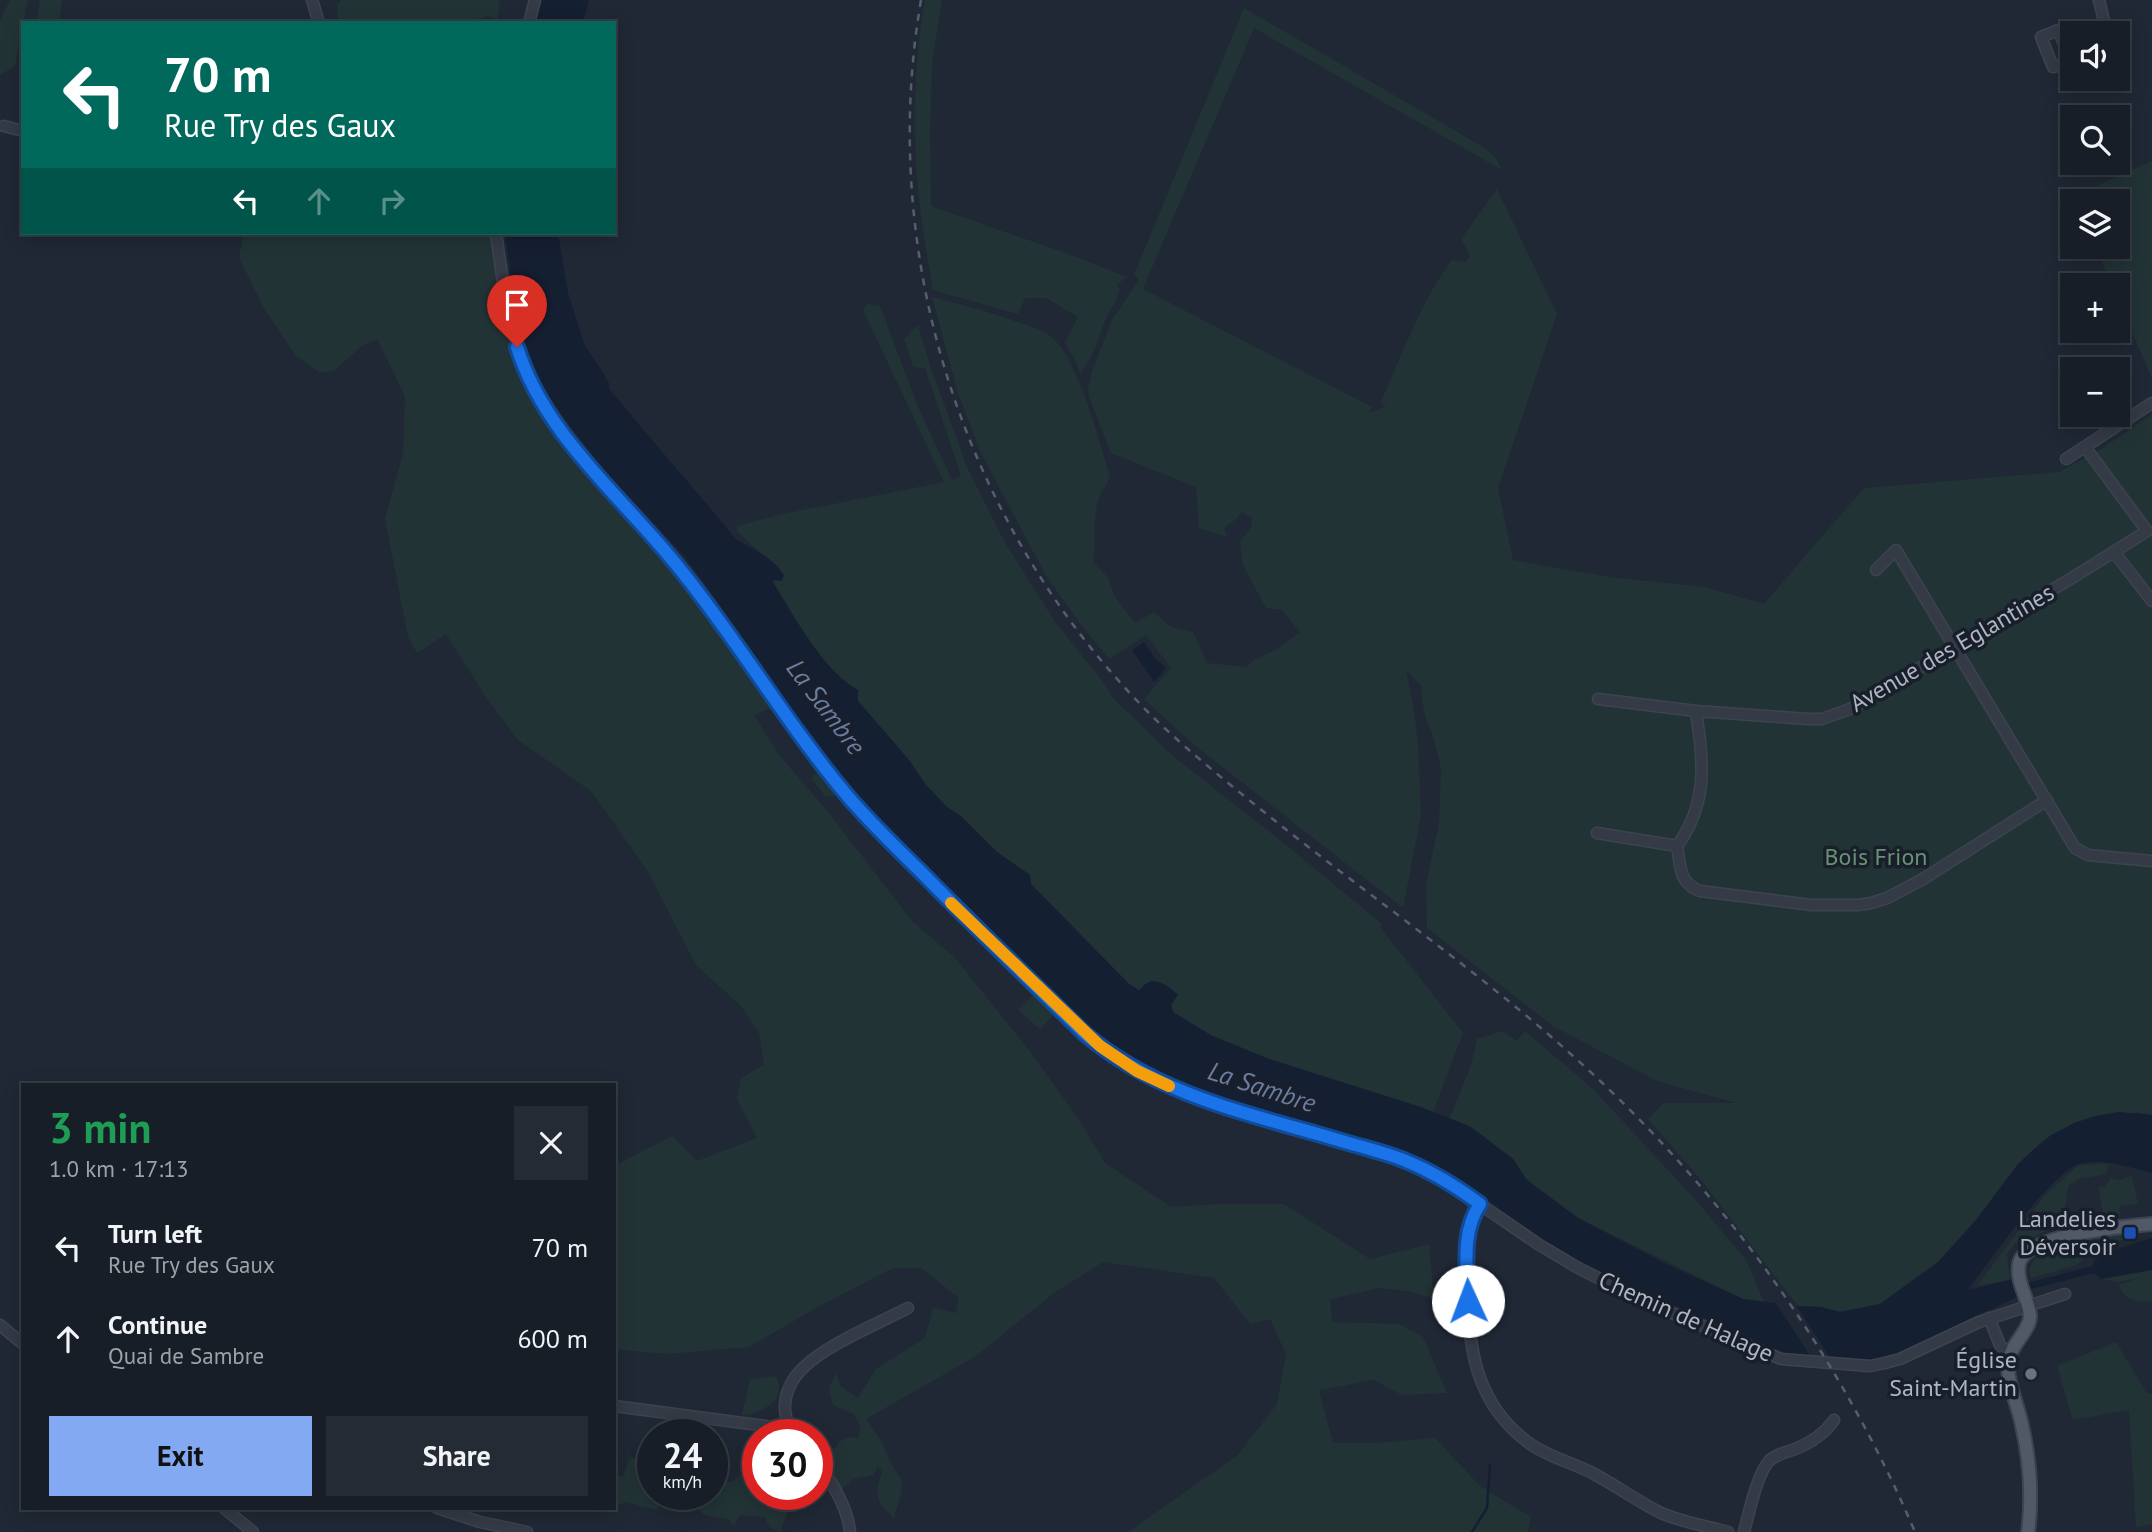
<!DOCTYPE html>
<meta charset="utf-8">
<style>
:root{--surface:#181e28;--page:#252b34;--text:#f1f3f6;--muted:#9fa2a8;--line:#363c45;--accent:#83a9f2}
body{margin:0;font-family:"PT Sans",sans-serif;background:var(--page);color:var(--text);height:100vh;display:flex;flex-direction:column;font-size:26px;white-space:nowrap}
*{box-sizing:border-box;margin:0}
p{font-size:23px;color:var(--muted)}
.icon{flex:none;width:38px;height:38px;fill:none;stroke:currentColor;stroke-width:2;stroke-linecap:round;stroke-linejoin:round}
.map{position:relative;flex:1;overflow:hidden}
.drawer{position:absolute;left:21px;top:1083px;width:595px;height:427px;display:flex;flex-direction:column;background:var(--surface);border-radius:0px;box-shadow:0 4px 18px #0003,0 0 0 2px var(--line)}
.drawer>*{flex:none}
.banner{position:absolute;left:21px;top:21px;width:595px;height:214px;border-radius:0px;box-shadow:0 4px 18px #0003,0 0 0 2px var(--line);background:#00695c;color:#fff;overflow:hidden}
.controls{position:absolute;left:2060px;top:21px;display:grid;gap:14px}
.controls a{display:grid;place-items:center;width:70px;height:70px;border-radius:0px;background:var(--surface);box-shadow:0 4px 18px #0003,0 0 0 2px var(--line);font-size:35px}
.speed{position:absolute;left:637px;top:1419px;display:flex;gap:14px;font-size:35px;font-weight:700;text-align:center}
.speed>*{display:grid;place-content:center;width:91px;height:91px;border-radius:50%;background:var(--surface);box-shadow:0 4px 18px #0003,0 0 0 2px var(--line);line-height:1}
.speed small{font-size:18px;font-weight:400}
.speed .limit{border:10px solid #d22;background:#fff;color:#111}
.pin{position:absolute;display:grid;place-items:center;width:60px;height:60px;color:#fff;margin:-72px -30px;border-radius:50% 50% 50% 0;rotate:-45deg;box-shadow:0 0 7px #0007}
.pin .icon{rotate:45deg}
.me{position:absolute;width:77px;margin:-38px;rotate:358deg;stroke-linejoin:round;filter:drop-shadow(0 0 5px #0008)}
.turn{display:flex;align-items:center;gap:24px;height:147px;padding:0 28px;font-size:32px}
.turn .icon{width:91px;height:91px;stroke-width:2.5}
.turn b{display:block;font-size:49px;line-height:60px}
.lanes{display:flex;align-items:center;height:66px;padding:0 28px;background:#0003;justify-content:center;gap:35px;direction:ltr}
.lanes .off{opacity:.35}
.round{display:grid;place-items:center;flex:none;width:74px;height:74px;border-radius:0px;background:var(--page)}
.headline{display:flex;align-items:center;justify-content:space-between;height:119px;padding:0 28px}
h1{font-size:42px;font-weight:700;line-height:52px;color:#1e9e55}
.button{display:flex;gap:14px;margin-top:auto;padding:14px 28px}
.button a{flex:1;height:80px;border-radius:0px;background:var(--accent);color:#111;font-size:28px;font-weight:700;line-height:80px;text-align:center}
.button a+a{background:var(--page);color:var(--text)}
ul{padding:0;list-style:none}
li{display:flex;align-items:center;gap:21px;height:91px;padding:0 28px}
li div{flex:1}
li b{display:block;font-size:26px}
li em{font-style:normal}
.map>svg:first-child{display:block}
.green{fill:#223336}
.water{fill:#151f32}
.pier{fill:#202835}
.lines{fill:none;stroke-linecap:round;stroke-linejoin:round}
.stream{stroke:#151f32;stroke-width:2.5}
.minor-casing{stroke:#3d434f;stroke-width:13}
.major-casing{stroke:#3d434f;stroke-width:16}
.minor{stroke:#343a46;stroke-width:10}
.major{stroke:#515966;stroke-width:12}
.rail{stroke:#565e6d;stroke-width:2.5;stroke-dasharray:7 7;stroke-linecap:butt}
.route-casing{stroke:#114b97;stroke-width:18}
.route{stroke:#1a73e8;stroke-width:12}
.slow{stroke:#f59e0b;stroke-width:12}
.transit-dot{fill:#1a4fb4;stroke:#191f2a;stroke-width:2.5}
.worship-dot{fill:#6b7280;stroke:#191f2a;stroke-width:2.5}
.labels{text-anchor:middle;stroke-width:7;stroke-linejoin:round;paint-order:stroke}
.street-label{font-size:24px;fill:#aeb5c3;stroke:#191f2a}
.park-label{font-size:24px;fill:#679273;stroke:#191f2a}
.poi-label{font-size:24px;fill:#aeb5c3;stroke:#191f2a;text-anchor:end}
.water-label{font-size:26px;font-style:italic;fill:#687da1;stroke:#191f2a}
</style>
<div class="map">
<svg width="2152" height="1532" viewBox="0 0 2152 1532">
<rect width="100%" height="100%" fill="#202835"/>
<!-- green -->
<g class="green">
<polygon points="10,0 28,0 15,66 0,75 0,21"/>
<polygon points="40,0 62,0 59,23 36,23"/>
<polygon points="341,0 498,0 500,6 497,19 487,16 470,23 338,23 337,5"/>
<path d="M925,0H942L932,64L930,133L931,206L1074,256L1126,277L1117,285L1120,290C1117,301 1109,311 1105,321C1098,339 1093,359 1080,373L1076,362L1065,342L1078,317L1046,298H1025L1018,314L933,290C929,265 924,240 921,215C912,151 913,64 925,0Z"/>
<path d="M1244,8L1483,147L1496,158L1502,170L1254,28L1143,289L1372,407L1370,413L1386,406L1381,402C1401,357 1422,299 1452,260L1466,262L1470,255L1461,239L1497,189L1557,314L1498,488L1513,560L1609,577L1705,587L1764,604L1864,488L2059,472L2103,448L2152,414V1115L2137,1112L2018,1164L1976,1220L1938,1262L1880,1304L1840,1312L1821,1307L1798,1306L1702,1181L1648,1119L1664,1103H1736L1657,1081L1553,1026L1427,928L1426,884L1439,823L1441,768L1433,736L1425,716L1421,693L1423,688L1406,670L1413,705L1418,742L1421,816L1403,908L1193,744L1144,699L1171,668L1146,635L1109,659L1078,621L1045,574L980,451L958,393L932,297C960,304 987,311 1014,321C1026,325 1039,328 1049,335C1077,354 1100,443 1110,477C1107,484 1102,491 1099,498C1092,518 1097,541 1093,562L1108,577L1114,596L1135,623L1154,612L1171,627L1193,632L1207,663L1246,667L1254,660L1276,650L1300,632L1282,610L1266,608L1243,565L1240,541L1251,528L1252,518L1242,512L1235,520L1224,528L1227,537L1199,528L1196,487L1111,453L1089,397L1088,389L1093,369L1112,320L1139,280L1134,275Z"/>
<polygon points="2152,161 2152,376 2151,376 2118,299 2118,285 2112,285 2096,247 2118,247 2118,201 2073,201 2072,197"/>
<path d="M244,233H491C495,284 506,340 527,387C549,435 600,485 634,526C683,584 730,644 774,707L754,715L779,755L828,812L912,921L955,958L1028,1049L1078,1118L1105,1163L1171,1207L1218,1204H1284L1370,1259L1429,1244L1434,1299L1411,1292L1380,1288L1330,1299L1332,1322L1399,1324L1423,1337L1447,1393L1402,1395L1374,1380L1319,1390L1333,1443H1375L1435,1438L1480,1486L1531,1517L1528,1532H1128L1238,1455L1277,1404L1286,1354L1270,1319L1250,1324L1214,1278L1103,1262L1054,1293L976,1356L866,1419L880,1439L893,1467L902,1480L901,1493L894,1518C876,1501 874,1497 882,1472L878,1466L873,1475L853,1479L842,1489L829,1475L821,1458L824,1453L834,1449L840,1441L848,1438L859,1437L860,1427L854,1414L833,1405L829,1388L836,1373L841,1387L858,1398L876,1369L925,1338L933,1308L956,1313L959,1298L921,1268H893L814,1309L749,1347L667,1354L614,1349V1166L672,1136L697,1161L757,1138L737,1099L741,1078L764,1065L759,1033L741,1006L696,965L647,870L591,791L518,740L486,697L446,634L417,653L408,637L385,519L403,453L405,397L378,340L363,345L334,371L320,373L296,356L262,305L239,257Z"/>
<path d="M867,304L880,306L918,407L952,480L961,476L925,368L913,367L904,339L918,325L930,365L967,467L1004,541L1056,623L1104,683L1112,697L1173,756L1285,844L1382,924L1380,927L1463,1033L1433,1112L1269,1059L1213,1036L1173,1012L1171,1005L1143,988L1139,990L1129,984L1031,884L1030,875L997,852L962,817L947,807L926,785L909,760L858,701V690C823,671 794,615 772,582L778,567L759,552L737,531L738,526L778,515L944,482L863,310Z"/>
<polygon points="813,760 838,791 834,796 826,797 811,778 817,773 809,763"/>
<polygon points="1035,993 1056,1013 1040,1029 1018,1010"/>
<polygon points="1502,1031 1517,1041 1525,1031 1593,1089 1693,1197 1747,1261 1764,1302 1743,1299 1578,1218 1527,1180 1513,1159 1471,1127 1450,1118 1471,1065 1477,1039"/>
<polygon points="2108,1164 2106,1174 2079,1179 2068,1186 2063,1222 2031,1239 2015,1243 2007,1254 2010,1280 1977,1286 2046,1194 2079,1165"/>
<polygon points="2132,1176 2138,1204 2119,1206 2120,1216 2103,1218 2099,1187 2105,1187 2111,1178 2118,1180"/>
<path d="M2147,1229L2088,1255L2077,1265L2031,1278L2029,1270C2039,1235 2117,1234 2147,1229Z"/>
<path d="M2152,1270V1301C2137,1303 2125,1301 2119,1285L2138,1278L2120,1282L2101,1279Z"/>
<polygon points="2116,1342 2146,1392 2152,1394 2152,1524 2136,1527 2129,1410 2073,1420 2057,1366"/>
<path d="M776,1376C777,1379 779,1383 779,1387C780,1404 756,1415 742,1415L750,1379Z"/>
<polygon points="630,1456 653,1468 653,1494 667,1495 656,1510 626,1502 614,1507 614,1477 624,1476"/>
<polygon points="747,1470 755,1486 758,1487 758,1494 770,1495 774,1499 798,1505 788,1511 780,1532 769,1527 765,1517 739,1515 734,1527 728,1519 704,1515 698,1509 698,1495 712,1494 712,1485 719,1482 732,1482"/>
</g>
<!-- water -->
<g class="water">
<polygon points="541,0 589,0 583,23 535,23"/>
<path d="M505,233H558L568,293L585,346L600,368L609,383V389L737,540C754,549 773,558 784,575L782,581L775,580L773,582C794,616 823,671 858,690V701L909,760L926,785L947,807L962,817L997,852L1030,875L1031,884L1129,984L1139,990C1142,988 1144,984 1147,983C1156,977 1172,988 1178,995L1171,1005L1173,1012L1210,1035L1269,1059L1421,1107L1471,1127L1513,1159L1527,1180L1578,1218L1664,1263L1743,1299L1798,1306L1821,1307L1840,1312L1880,1304L1938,1262L1976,1220L2018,1164L2035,1148L2051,1135L2074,1123L2095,1116L2119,1112L2152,1115V1173C2129,1167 2107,1159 2083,1163C2054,1167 1987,1264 1968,1290L2013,1279L2015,1286L2093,1266L2094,1261L2114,1250L2148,1239L2152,1238V1270L2101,1279L2094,1273L2019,1292V1296L1898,1353L1870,1360L1792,1356L1628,1285L1558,1250L1455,1177L1424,1160L1379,1144L1215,1096L1130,1060L1089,1030L928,872L861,802L806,733L717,601L684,556L606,472L572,429L553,403L540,381L527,349L514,300Z"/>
<polygon points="1144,642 1154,657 1166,668 1154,682 1132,650"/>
</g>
<!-- pier -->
<polygon class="pier" points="1774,1300 1794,1302 1832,1361 1813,1360"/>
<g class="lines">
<!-- stream -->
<polyline class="stream" points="1472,1532 1487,1508 1490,1465"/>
<!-- minor casing -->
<g class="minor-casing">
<g id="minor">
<polyline points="312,0 319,23"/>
<polyline points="2099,0 2107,33"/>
<polyline points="529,23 535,0"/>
<polygon points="2058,30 2072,61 2053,67 2041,37"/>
<polyline points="4,126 23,131"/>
<polyline points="496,233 505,297 522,363 533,387 566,437 697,591 794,728 847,795 969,920 1084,1033 1116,1058 1160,1082 1206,1100 1405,1160 1437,1175 1538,1244 1580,1269 1648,1303 1781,1359 1870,1366 1885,1363 1900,1359 1979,1322 2065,1294"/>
<polyline points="2066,459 2152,403"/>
<polyline points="2114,552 2152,601"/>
<polyline points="1876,570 1896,550 2075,848 2088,855 2152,861"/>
<polyline points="1598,699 1696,711 1808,719 1822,719 1850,709 2072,578 2147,531 2085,447"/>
<polyline points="1597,833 1677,846"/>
<path d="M1677,846C1681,867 1678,882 1700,891L1812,905H1858L1871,903L1887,898L1923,879L2047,800"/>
<path d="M1677,846C1709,802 1703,761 1696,711"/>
<path d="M1480,1204C1462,1230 1466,1261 1467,1292C1469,1352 1477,1405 1529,1443C1549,1458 1575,1463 1596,1475C1618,1487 1639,1502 1661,1513C1682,1522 1706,1526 1728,1532"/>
<polyline points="1989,1318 2000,1345 2009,1355"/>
<polyline points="0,1325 23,1344"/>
<polyline points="614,1406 789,1429"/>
<path d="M794,1435C788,1427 786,1420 785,1410C784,1394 792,1378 804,1367C826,1345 879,1323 908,1308"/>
<path d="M817,1463C832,1481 848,1509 850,1532"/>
<polyline points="224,1508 253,1532"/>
<polyline points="437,1508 480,1522 527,1532"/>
<path d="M1744,1532C1749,1513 1757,1473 1770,1460C1777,1454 1787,1452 1795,1449C1811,1443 1824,1434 1834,1420"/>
</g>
</g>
<!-- major casing -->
<g class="major-casing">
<path id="major" d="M2028,1532C2033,1493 2030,1459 2021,1421C2017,1404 2009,1386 2008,1369C2007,1345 2030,1333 2030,1316C2029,1299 2016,1283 2019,1264C2023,1235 2127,1226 2152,1224"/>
</g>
<!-- minor -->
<use href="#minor" class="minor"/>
<!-- major -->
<use href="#major" class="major"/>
<!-- rail -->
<path class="rail" d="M921,0C876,262 968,536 1157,721C1194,756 1234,788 1274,820C1382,906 1497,984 1597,1078C1732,1204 1843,1363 1915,1532"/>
</g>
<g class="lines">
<!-- route casing -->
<g class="route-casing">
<path id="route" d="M517,347C544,434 620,495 675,563C736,637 784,720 845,793C870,823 899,850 926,877C978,930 1031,981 1084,1033C1157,1096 1255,1115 1345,1142C1365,1148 1387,1153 1406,1161C1433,1172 1457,1187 1480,1204C1461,1232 1467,1268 1468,1301"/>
</g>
<!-- route -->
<use href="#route" class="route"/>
<!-- slow -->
<polyline class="slow" points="951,903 1100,1046 1137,1071 1169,1086"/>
</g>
<!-- markers -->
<rect class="transit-dot" x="2123" y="1226" width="14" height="14" rx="3.5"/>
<circle class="worship-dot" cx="2031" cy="1374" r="7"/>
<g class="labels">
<!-- street labels -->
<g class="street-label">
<text transform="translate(1952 648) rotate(-30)" y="8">Avenue des Eglantines</text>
<text transform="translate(1686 1317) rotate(24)" y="8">Chemin de Halage</text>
</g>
<!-- park labels -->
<g class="park-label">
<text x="1876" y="865">Bois Frion</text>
</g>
<!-- poi labels -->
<g class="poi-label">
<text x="2116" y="1227">Landelies<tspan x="2116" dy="28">Déversoir</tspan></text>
<text x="2017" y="1368">Église<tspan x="2017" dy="28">Saint-Martin</tspan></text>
</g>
<!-- water labels -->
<g class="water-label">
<text transform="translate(826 707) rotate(53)" y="9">La Sambre</text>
<text transform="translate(1262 1087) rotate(18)" y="9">La Sambre</text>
</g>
</g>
</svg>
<div class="controls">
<a><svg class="icon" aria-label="sound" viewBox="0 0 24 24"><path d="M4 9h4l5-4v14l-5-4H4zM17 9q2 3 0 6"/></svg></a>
<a><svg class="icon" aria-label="search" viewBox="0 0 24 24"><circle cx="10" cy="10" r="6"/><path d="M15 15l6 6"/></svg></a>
<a><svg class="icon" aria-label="layers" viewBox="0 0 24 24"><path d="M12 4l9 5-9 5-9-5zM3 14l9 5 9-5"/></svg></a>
<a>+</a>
<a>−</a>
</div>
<div class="speed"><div>24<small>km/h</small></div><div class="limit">30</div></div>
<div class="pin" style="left:517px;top:347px;background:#d93025"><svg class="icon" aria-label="arrive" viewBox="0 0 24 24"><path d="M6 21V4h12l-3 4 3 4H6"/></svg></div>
<svg class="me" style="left:1468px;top:1301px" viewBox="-20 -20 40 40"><circle r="19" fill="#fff"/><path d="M0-13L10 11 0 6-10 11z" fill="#1a73e8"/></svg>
<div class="banner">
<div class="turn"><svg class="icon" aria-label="left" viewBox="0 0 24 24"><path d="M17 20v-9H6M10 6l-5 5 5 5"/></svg><div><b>70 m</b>Rue Try des Gaux</div></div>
<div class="lanes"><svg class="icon" aria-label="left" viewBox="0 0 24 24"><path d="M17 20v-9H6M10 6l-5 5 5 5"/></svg><svg class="icon off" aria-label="ahead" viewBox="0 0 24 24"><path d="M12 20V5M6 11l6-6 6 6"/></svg><svg class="icon off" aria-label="right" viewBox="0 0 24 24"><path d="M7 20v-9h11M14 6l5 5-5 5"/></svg></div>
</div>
<section class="drawer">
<div class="headline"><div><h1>3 min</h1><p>1.0 km · 17:13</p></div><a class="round"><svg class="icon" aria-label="close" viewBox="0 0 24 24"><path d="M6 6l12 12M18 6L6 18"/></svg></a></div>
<ul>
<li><svg class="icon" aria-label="left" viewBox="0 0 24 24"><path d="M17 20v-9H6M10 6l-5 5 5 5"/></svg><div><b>Turn left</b><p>Rue Try des Gaux</p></div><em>70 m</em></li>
<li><svg class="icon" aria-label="ahead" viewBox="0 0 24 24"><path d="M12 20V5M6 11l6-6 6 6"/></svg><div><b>Continue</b><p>Quai de Sambre</p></div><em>600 m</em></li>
</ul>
<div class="button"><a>Exit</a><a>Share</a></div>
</section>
</div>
